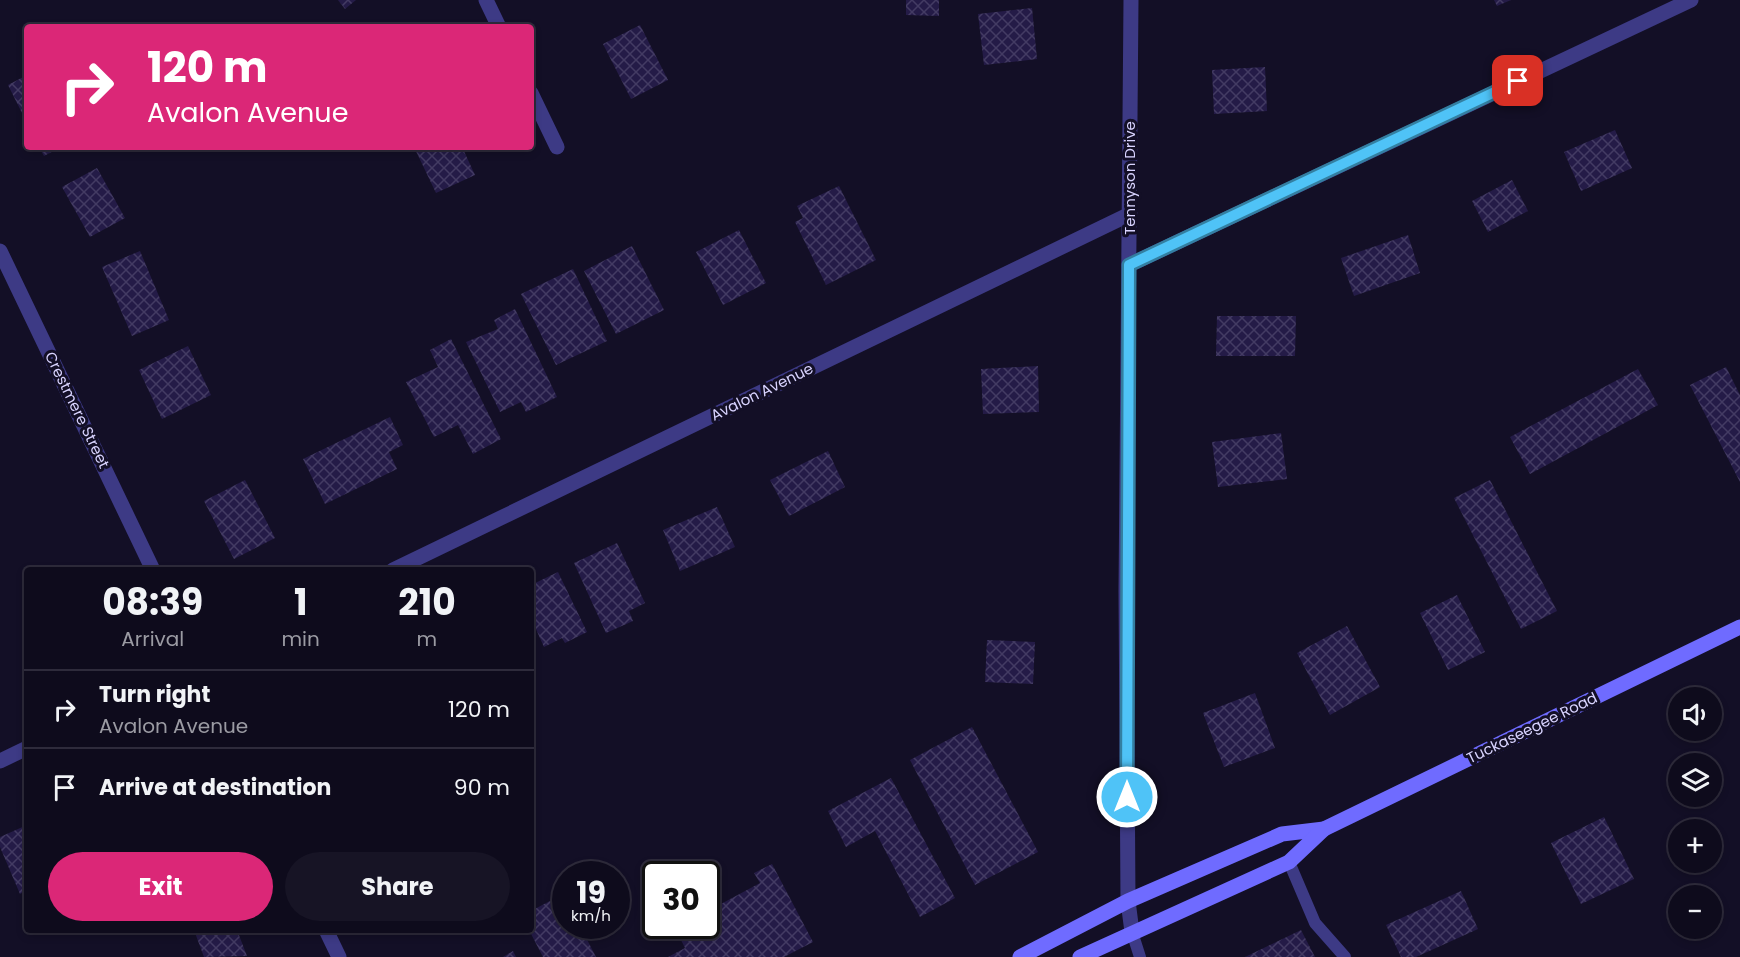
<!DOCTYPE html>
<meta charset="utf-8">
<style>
:root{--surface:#0e0b1c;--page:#171425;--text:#f1f3f6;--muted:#9b9ba3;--line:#2e2b3b;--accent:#db2777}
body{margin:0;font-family:Poppins,sans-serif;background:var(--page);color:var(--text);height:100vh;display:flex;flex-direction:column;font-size:22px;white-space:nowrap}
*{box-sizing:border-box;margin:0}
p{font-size:20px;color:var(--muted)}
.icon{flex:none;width:33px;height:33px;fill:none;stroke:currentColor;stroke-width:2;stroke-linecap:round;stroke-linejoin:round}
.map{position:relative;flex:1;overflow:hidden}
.sheet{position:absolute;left:24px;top:567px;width:510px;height:366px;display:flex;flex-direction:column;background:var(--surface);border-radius:6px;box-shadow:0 3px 9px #0003,0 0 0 2px var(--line)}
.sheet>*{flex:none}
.top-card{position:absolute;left:24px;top:24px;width:510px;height:126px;border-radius:6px;box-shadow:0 3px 9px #0003,0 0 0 2px var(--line);background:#db2777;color:#fff;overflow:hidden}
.controls{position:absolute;left:1668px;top:687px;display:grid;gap:12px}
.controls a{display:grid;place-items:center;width:54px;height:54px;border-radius:50%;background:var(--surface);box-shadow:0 3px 9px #0003,0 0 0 2px var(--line);font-size:30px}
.speed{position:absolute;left:552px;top:861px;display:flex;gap:12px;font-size:30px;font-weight:700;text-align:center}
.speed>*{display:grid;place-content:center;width:78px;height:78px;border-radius:50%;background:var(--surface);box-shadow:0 3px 9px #0003,0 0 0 2px var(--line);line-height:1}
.speed small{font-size:15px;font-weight:400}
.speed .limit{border:3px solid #111;border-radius:9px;background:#fff;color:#111}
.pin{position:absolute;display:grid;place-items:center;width:51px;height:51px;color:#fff;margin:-26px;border-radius:12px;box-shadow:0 3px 9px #0006}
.me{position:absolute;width:66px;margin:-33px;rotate:0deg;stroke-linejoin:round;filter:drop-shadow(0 0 4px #0008)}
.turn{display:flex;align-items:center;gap:21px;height:126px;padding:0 24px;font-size:27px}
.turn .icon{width:78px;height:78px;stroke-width:2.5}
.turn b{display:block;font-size:42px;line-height:51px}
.eta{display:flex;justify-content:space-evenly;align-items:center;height:102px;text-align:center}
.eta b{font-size:36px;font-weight:700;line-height:42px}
.button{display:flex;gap:12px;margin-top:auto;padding:12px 24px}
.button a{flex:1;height:69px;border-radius:36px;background:var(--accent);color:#fff;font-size:24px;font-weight:700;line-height:69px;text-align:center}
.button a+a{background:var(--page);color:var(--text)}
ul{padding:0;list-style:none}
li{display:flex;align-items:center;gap:18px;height:78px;padding:0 24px;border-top:2px solid var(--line)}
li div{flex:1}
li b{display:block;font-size:22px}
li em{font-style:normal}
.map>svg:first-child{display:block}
.building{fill:url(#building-cross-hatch)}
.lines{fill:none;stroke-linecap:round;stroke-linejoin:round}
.service{stroke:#3d3a85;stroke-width:12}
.minor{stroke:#3d3a85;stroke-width:15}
.secondary{stroke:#6f6bff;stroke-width:15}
.route-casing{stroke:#337fa1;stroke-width:15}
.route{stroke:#4fc3f7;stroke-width:10}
.labels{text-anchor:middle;stroke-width:6;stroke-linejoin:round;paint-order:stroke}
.street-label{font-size:15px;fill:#d9d4ff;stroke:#130f26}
</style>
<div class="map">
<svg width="1740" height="957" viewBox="0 0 1740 957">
<defs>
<pattern id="building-cross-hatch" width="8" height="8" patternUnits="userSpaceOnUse" patternTransform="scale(1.5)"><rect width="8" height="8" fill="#241b47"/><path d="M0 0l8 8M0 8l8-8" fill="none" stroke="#433b63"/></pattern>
</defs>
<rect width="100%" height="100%" fill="#130f26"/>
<!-- building -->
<g class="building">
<polygon points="338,0 356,0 345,9"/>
<polygon points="906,0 939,0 939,16 906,15"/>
<polygon points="1494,0 1511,0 1497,6"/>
<polygon points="1032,8 1037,59 984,65 978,14"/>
<polygon points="640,25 668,80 631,99 603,44"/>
<polygon points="1265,67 1267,111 1214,114 1212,70"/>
<polygon points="27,75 27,123 8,85"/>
<polygon points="1615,130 1632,168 1581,191 1564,152"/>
<polygon points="39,147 61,147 44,156"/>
<polygon points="414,147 462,147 475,175 436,193"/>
<polygon points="97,168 125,218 90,237 62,187"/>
<polygon points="1512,180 1528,211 1488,232 1472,201"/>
<polygon points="839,186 876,260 826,285 795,222 803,218 797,206"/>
<polygon points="739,230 766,283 723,305 696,252"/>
<polygon points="1408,235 1420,273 1354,296 1341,258"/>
<polygon points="632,246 664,310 616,334 584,271"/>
<polygon points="140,251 169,320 132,336 102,267"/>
<polygon points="573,269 607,341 556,365 521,294"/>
<polygon points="515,309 557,397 526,412 521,402 500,412 466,342 498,329 494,320"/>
<polygon points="1217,316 1296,316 1295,356 1216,356"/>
<polygon points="451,339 501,439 473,454 458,425 434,437 406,382 438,367 430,350"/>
<polygon points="188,346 211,395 162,419 139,370"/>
<polygon points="1038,366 1039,412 983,414 981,369"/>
<polygon points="1726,367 1740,395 1740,482 1690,385"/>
<polygon points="1638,369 1658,405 1530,474 1510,437"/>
<polygon points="390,417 403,445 389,452 397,469 325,504 303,459"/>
<polygon points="1281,433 1287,479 1218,487 1212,442"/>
<polygon points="828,451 845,487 789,516 770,480"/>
<polygon points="245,480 275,538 234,559 204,501"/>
<polygon points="1490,480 1557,611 1521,629 1454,498"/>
<polygon points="717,507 735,547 680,571 663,530"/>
<polygon points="617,543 645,603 629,611 633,621 606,633 574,563"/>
<polygon points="558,572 587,632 565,643 562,638 544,647 535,627 531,628 531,585"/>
<polygon points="1457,595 1485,652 1448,670 1420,613"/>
<polygon points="1347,626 1380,687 1330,715 1297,653"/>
<polygon points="987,640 1035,642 1033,684 985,682"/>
<polygon points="1255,693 1275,748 1224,767 1203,713"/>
<polygon points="972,727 1038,852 975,885 910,760"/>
<polygon points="891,778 955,898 920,917 875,831 846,847 828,811"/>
<polygon points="1604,817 1634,879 1581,904 1551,843"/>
<polygon points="27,825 27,890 20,894 0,847 0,837"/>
<polygon points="772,864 813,942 784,957 668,957 685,948 675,928 681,926 706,926 706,912 760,883 754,873"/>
<polygon points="1461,891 1478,929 1416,957 1401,957 1386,925"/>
<polygon points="563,894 566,926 580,926 596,957 543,957 529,930 531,911"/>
<polygon points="194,930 237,930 247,956 204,957"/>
<polygon points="1301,930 1315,957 1245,957"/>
<polygon points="513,951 516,957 503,957"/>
</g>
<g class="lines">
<!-- service -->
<g class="service">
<polyline points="1289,862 1315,923 1345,957"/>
<polyline points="1132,932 1140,957"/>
</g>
<!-- minor -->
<g class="minor">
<polyline points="486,0 499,27"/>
<polyline points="1131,0 1126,591 1128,901 1132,932"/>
<polyline points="531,93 557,147"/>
<polyline points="0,251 153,570"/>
<polyline points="1129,265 1691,0"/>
<polyline points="393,570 1130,214"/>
<polyline points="0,761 27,748"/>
<polyline points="326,930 339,957"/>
</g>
<!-- secondary -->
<g class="secondary">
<polyline points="1020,957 1128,901 1282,834 1324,829"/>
<polyline points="1080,957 1289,862 1324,829 1740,627"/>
</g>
</g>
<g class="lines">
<!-- route casing -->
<g class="route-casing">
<polyline id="route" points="1127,797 1129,265 1518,81"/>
</g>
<!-- route -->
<use href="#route" class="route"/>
</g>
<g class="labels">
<!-- street labels -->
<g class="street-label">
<text transform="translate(1130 178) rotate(-90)" y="5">Tennyson Drive</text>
<text transform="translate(762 392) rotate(-26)" y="5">Avalon Avenue</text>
<text transform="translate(77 410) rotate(64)" y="5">Crestmere Street</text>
<text transform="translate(1532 728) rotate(-26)" y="5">Tuckaseegee Road</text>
</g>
</g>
</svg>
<div class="controls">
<a><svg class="icon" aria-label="sound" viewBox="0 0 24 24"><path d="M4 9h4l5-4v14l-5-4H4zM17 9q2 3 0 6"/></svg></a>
<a><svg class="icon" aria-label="layers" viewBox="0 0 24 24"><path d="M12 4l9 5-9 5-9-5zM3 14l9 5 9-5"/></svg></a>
<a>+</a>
<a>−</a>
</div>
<div class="speed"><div>19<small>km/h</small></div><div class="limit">30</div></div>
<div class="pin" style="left:1518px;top:81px;background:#d93025"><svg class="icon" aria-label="arrive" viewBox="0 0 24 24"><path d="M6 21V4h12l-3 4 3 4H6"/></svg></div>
<svg class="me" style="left:1127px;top:797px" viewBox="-20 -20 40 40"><circle r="17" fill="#4fc3f7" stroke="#fff" stroke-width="3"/><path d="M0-11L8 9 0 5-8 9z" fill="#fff"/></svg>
<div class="top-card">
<div class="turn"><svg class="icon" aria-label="right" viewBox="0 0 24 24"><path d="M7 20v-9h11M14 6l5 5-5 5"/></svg><div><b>120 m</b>Avalon Avenue</div></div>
</div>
<section class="sheet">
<div class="eta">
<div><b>08:39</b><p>Arrival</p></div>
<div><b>1</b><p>min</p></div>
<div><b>210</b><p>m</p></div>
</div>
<ul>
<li><svg class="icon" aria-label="right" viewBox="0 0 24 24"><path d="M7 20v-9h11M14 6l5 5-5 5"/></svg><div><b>Turn right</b><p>Avalon Avenue</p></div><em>120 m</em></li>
<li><svg class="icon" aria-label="arrive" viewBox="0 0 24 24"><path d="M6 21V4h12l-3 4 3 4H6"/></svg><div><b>Arrive at destination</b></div><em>90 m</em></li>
</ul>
<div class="button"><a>Exit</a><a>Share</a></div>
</section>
</div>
